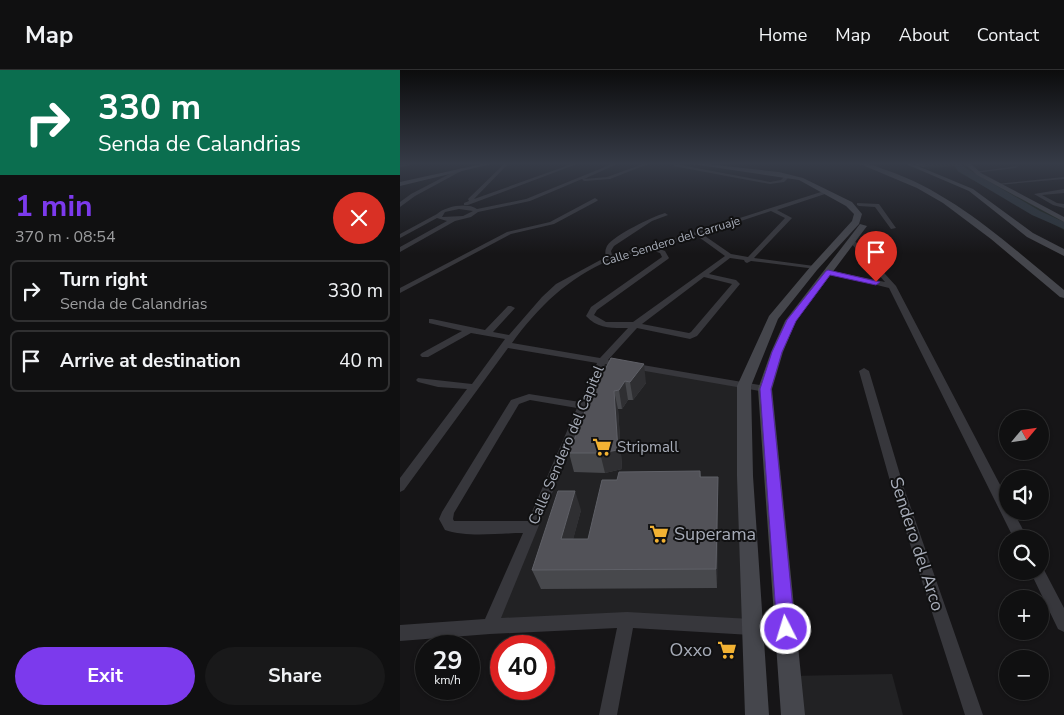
<!DOCTYPE html>
<meta charset="utf-8">
<style>
:root{--surface:#101011;--page:#19191a;--text:#f1f3f6;--muted:#9c9d9f;--line:#303031;--accent:#7c3aed}
body{margin:0;font-family:"Nunito Sans",sans-serif;background:var(--page);color:var(--text);height:100vh;display:flex;flex-direction:column;font-size:19px;white-space:nowrap}
*{box-sizing:border-box;margin:0}
p{font-size:16px;color:var(--muted)}
.icon{flex:none;width:28px;height:28px;fill:none;stroke:currentColor;stroke-width:2;stroke-linecap:round;stroke-linejoin:round}
.map{position:relative;flex:1;overflow:hidden}
.side{display:flex;flex-direction:column;background:var(--surface);width:400px}
.side>*{flex:none}
.banner{background:#0b6e4f;color:#fff;overflow:hidden}
.needle{width:32px;rotate:61deg}
.fabs{position:absolute;left:599px;top:340px;display:grid;gap:10px}
.fabs a{display:grid;place-items:center;width:50px;height:50px;border-radius:50%;background:var(--surface);box-shadow:0 1px 4px #0004,0 0 0 1px var(--line);font-size:25px}
.speed{position:absolute;left:15px;top:565px;display:flex;gap:10px;font-size:25px;font-weight:700;text-align:center}
.speed>*{display:grid;place-content:center;width:65px;height:65px;border-radius:50%;background:var(--surface);box-shadow:0 1px 4px #0004,0 0 0 1px var(--line);line-height:1}
.speed small{font-size:12px;font-weight:400}
.speed .limit{border:8px solid #d22;background:#fff;color:#111}
.pin{position:absolute;display:grid;place-items:center;width:42px;height:42px;color:#fff;margin:-51px -21px;border-radius:50% 50% 50% 0;rotate:-45deg;box-shadow:0 0 5px #0007}
.pin .icon{rotate:45deg}
.me{position:absolute;width:55px;margin:-28px;rotate:355deg;stroke-linejoin:round;filter:drop-shadow(0 0 4px #0008)}
.turn{display:flex;align-items:center;gap:18px;height:105px;padding:0 15px;font-size:22px}
.turn .icon{width:65px;height:65px;stroke-width:2.5}
.turn b{display:block;font-size:35px;line-height:42px}
.round{display:grid;place-items:center;flex:none;width:52px;height:52px;border-radius:26px;background:var(--page)}
.overview{display:flex;align-items:center;justify-content:space-between;height:85px;padding:0 15px}
h1{font-size:30px;font-weight:700;line-height:38px;color:var(--accent)}
.button{display:flex;gap:10px;margin-top:auto;padding:10px 15px}
.button a{flex:1;height:58px;border-radius:30px;background:var(--accent);color:#fff;font-size:20px;font-weight:700;line-height:58px;text-align:center}
.button a+a{background:var(--page);color:var(--text)}
ul{padding:0;list-style:none}
li{display:flex;align-items:center;gap:15px;height:62px;margin:0 10px 8px;padding:0 5px;border:2px solid var(--line);border-radius:8px}
li div{flex:1}
li b{display:block;font-size:19px}
li em{font-style:normal}
header{display:flex;align-items:center;gap:30px;box-sizing:border-box;height:70px;padding:0 25px;background:var(--surface);border-bottom:1px solid var(--line)}
header strong{font-size:24px}
nav{display:flex;gap:28px;margin-inline-start:auto;font-size:18px}
main{display:flex;flex:1;min-height:0}
.map>svg:first-child{display:block}
.built{fill:#222224}
.green{fill:#202721}
.lines{fill:none;stroke-linecap:round;stroke-linejoin:round}
.river{fill:#2c343b;fill-rule:evenodd}
.street{fill:#37373c;fill-rule:evenodd}
.secondary{fill:#45464c;fill-rule:evenodd}
.wall{fill:#47484c}
.shaded-wall{fill:#2f2f32}
.building{fill:#525258;stroke:#5f6067}
.route{fill:#7c3aed;stroke:#51269a}
.labels{text-anchor:middle;stroke-width:4;stroke-linejoin:round;paint-order:stroke}
.far-street-label{font-size:12px;fill:#a7acb8;stroke:#111112}
.street-label{font-size:15px;fill:#a7acb8;stroke:#111112}
.poi-label{font-size:15px;fill:#a7acb8;stroke:#111112;text-anchor:start}
.near-poi-label{font-size:18px;fill:#a7acb8;stroke:#111112;text-anchor:start}
.near-street-label{font-size:18px;fill:#a7acb8;stroke:#111112}
</style>
<header>
<strong>Map</strong>
<nav><a>Home</a><a>Map</a><a>About</a><a>Contact</a></nav>
</header>
<main>
<section class="side">
<div class="banner">
<div class="turn"><svg class="icon" aria-label="right" viewBox="0 0 24 24"><path d="M7 20v-9h11M14 6l5 5-5 5"/></svg><div><b>330 m</b>Senda de Calandrias</div></div>
</div>
<div class="overview"><div><h1>1 min</h1><p>370 m · 08:54</p></div><a class="round" style="background:#d93025;color:#fff"><svg class="icon" aria-label="close" viewBox="0 0 24 24"><path d="M6 6l12 12M18 6L6 18"/></svg></a></div>
<ul>
<li><svg class="icon" aria-label="right" viewBox="0 0 24 24"><path d="M7 20v-9h11M14 6l5 5-5 5"/></svg><div><b>Turn right</b><p>Senda de Calandrias</p></div><em>330 m</em></li>
<li><svg class="icon" aria-label="arrive" viewBox="0 0 24 24"><path d="M6 21V4h12l-3 4 3 4H6"/></svg><div><b>Arrive at destination</b></div><em>40 m</em></li>
</ul>
<div class="button"><a>Exit</a><a>Share</a></div>
</section>
<div class="map">
<svg width="664" height="645" viewBox="0 0 664 645">
<rect width="100%" height="100%" fill="#161517"/>
<!-- built -->
<g class="built">
<polygon points="202,291 344,316 352,557 90,556"/>
<polygon points="492,604 503,645 393,645 389,606"/>
</g>
<!-- green -->
<polygon class="green" points="512,94 566,94 575,103 664,151 664,160 558,102 554,96 528,99"/>
<g class="lines">
<!-- river -->
<polygon class="river" points="554,94 562,94 564,97 640,141 664,152 664,159 632,145 558,101"/>
<!-- street -->
<g class="street">
<polygon points="11,94 11,95 0,97 0,95"/>
<polygon points="104,94 108,94 74,129 172,94 177,94 68,135 64,135 64,133 69,131 68,129"/>
<path d="M212,94H217L184,109L207,107L243,94H248L210,109L184,111L182,109L130,131L78,142L71,147L55,151L0,182V177L47,151L37,148L2,167L0,168V164L37,144C45,136 68,132 77,139L126,129ZM59,139L73,141L63,146L42,147L45,142Z"/>
<polygon points="275,94 370,112 381,110 386,105 390,106 384,112 370,114 273,96"/>
<polygon points="618,96 616,98 575,103 573,102"/>
<polygon points="61,98 65,99 15,126 0,137 0,132 11,124"/>
<polygon points="664,107 664,109 598,115 596,114"/>
<path d="M422,119L427,120L425,124L377,140L392,148L354,188L414,196L417,198L416,199L351,191L347,193L345,192L344,190L330,188L309,204L336,210L340,214L297,266L290,269L237,258L208,290L212,292L210,294H205L101,548L227,542L386,551L392,553L394,559L392,565L386,567L233,558L217,645H199L217,558L90,564L0,571V555L85,549L123,463C98,463 69,468 45,460L39,449L42,442L111,330L129,324L180,332L197,293L108,278L4,420L0,422V408L67,319L38,317L18,312L16,310L18,308L72,314L105,269L71,263L28,287H22L20,285L22,283L62,261L29,253V249H32L85,260L108,236H111L115,238L93,262L109,265L142,227L156,214L206,187C205,183 205,180 207,176C214,165 252,147 265,143L268,145L252,151L214,176L211,181L212,185L249,177L421,122ZM371,141L385,148L348,187L331,184L302,164ZM296,165L325,186L233,252H206L194,245L197,240L268,189L269,188L265,181L257,178ZM251,180L260,183L262,187L191,237L186,246C198,259 212,258 228,258L200,288L112,273C138,237 168,208 210,190C222,185 237,183 251,180ZM304,207L332,214L291,262L289,263L242,254ZM130,330L177,338L128,451H54L53,449L54,443L119,334Z"/>
<polygon points="664,119 664,123 642,125 657,133 664,134 664,138 653,135 634,124"/>
<polygon points="195,128 198,130 197,131 154,154 111,164 0,223 0,218 107,162 150,152"/>
<polygon points="457,133 479,134 496,158 491,159 475,137 459,136 457,135"/>
<polygon points="450,170 454,170 496,216 608,430 608,441 613,441 628,469 614,469 489,218 424,202 428,200 485,212 450,172"/>
<polygon points="231,293 365,316 370,319 365,322 228,298 226,296"/>
<polygon points="464,298 469,301 504,418 583,645 565,645 492,418 459,301"/>
<polygon points="640,496 642,496 664,538 664,562 658,559 630,501 640,501"/>
</g>
<!-- secondary -->
<g class="secondary">
<polygon points="82,94 91,94 0,116 0,112"/>
<polygon points="292,94 306,94 379,102 403,108 452,132 462,144 459,154 417,200 378,249 351,316 353,406 369,645 345,645 337,406 337,316 369,246 411,196 452,151 454,144 446,136 399,110"/>
<path d="M460,94C469,93 477,97 486,100C554,123 609,175 664,220V228L660,227L591,169L543,133L517,118Z"/>
<polygon points="506,94 513,94 573,119 633,163 664,179 664,186 627,167 569,121"/>
<polygon points="565,94 571,94 581,103 664,147 664,152 577,105"/>
<polygon points="460,154 467,156 396,251 383,282 372,319 405,645 381,645 358,319 371,282 385,251"/>
</g>
</g>
<!-- wall -->
<g class="wall">
<polygon points="514,94 539,94 524,97"/>
<polygon points="211,288 246,313 233,330 228,330 222,339 218,339 222,399 205,403 174,402 169,383"/>
<polygon points="300,401 301,407 318,407 317,518 141,519 132,500 181,440 173,469 188,469 217,410"/>
</g>
<!-- shaded-wall -->
<g class="shaded-wall">
<polygon points="525,94 539,94 524,97"/>
<polygon points="244,294 246,313 233,330 230,312"/>
<polygon points="225,311 228,330 222,339 219,320"/>
<polygon points="214,321 218,339 222,399 205,403 200,383"/>
<polygon points="318,407 318,426 317,518 316,499"/>
<polygon points="175,421 181,440 168,489 161,469"/>
</g>
<!-- building -->
<g class="building">
<polygon points="211,288 244,294 230,312 225,311 219,320 214,321 218,380 200,383 169,383 189,331"/>
<polygon points="300,401 300,407 318,407 316,499 132,500 158,421 175,421 161,469 188,469 202,410 217,410 219,402"/>
</g>
<!-- sky -->
<linearGradient id="sky" x2="0" y2="1"><stop stop-color="#0c0c0d"/><stop offset="0.51" stop-color="#363b47"/><stop offset="1" stop-color="#363b47" stop-opacity="0"/></linearGradient>
<rect width="664" height="184" fill="url(#sky)"/>
<!-- route -->
<polygon class="route" points="428,200 480,212 476,215 430,205 396,251 382,282 371,319 395,559 393,565 386,568 380,565 377,559 360,319 372,282 387,250 426,201"/>
<!-- icons -->
<defs>
<g id="supermarket-bare" transform="scale(1.5)"><path d="M-6-5.5h2.5l.6 2H6L4.5 2H-2.5L-4.4-4H-6ZM-1.5 3.2a1.3 1.3 0 1 0 .1 0ZM3 3.2a1.3 1.3 0 1 0 .1 0Z" fill="#f2b233" stroke="#111112" stroke-width="2.5" paint-order="stroke"/></g>
</defs>
<g fill-rule="evenodd">
<use href="#supermarket-bare" x="202" y="377"/>
<use href="#supermarket-bare" x="259" y="464"/>
<use href="#supermarket-bare" x="327" y="580"/>
</g>
<g class="labels">
<!-- far-street labels -->
<g class="far-street-label">
<text transform="translate(271 171) rotate(-17)" y="4">Calle Sendero del Carruaje</text>
</g>
<!-- street labels -->
<g class="street-label">
<text transform="translate(166 375) rotate(-67)" y="5">Calle Sendero del Capitel</text>
</g>
<!-- poi labels -->
<g class="poi-label">
<text x="217" y="382">Stripmall</text>
</g>
<!-- near-poi labels -->
<g class="near-poi-label">
<text x="274" y="470">Superama</text>
<text x="312" y="586" text-anchor="end">Oxxo</text>
</g>
<!-- near-street labels -->
<g class="near-street-label">
<text transform="translate(517 474) rotate(72)" y="6">Sendero del Arco</text>
</g>
</g>
</svg>
<div class="fabs">
<a><svg class="needle" viewBox="-14 -14 28 28"><path d="M0-13l5 13h-10z" fill="#e53935"/><path d="M0 13l5-13h-10z" fill="#9c9d9f"/></svg></a>
<a><svg class="icon" aria-label="sound" viewBox="0 0 24 24"><path d="M4 9h4l5-4v14l-5-4H4zM17 9q2 3 0 6"/></svg></a>
<a><svg class="icon" aria-label="search" viewBox="0 0 24 24"><circle cx="10" cy="10" r="6"/><path d="M15 15l6 6"/></svg></a>
<a>+</a>
<a>−</a>
</div>
<div class="speed"><div>29<small>km/h</small></div><div class="limit">40</div></div>
<div class="pin" style="left:476px;top:212px;background:#d93025"><svg class="icon" aria-label="arrive" viewBox="0 0 24 24"><path d="M6 21V4h12l-3 4 3 4H6"/></svg></div>
<svg class="me" style="left:386px;top:559px" viewBox="-20 -20 40 40"><circle r="17" fill="#7c3aed" stroke="#fff" stroke-width="3"/><path d="M0-11L8 9 0 5-8 9z" fill="#fff"/></svg>
</div>
</main>
